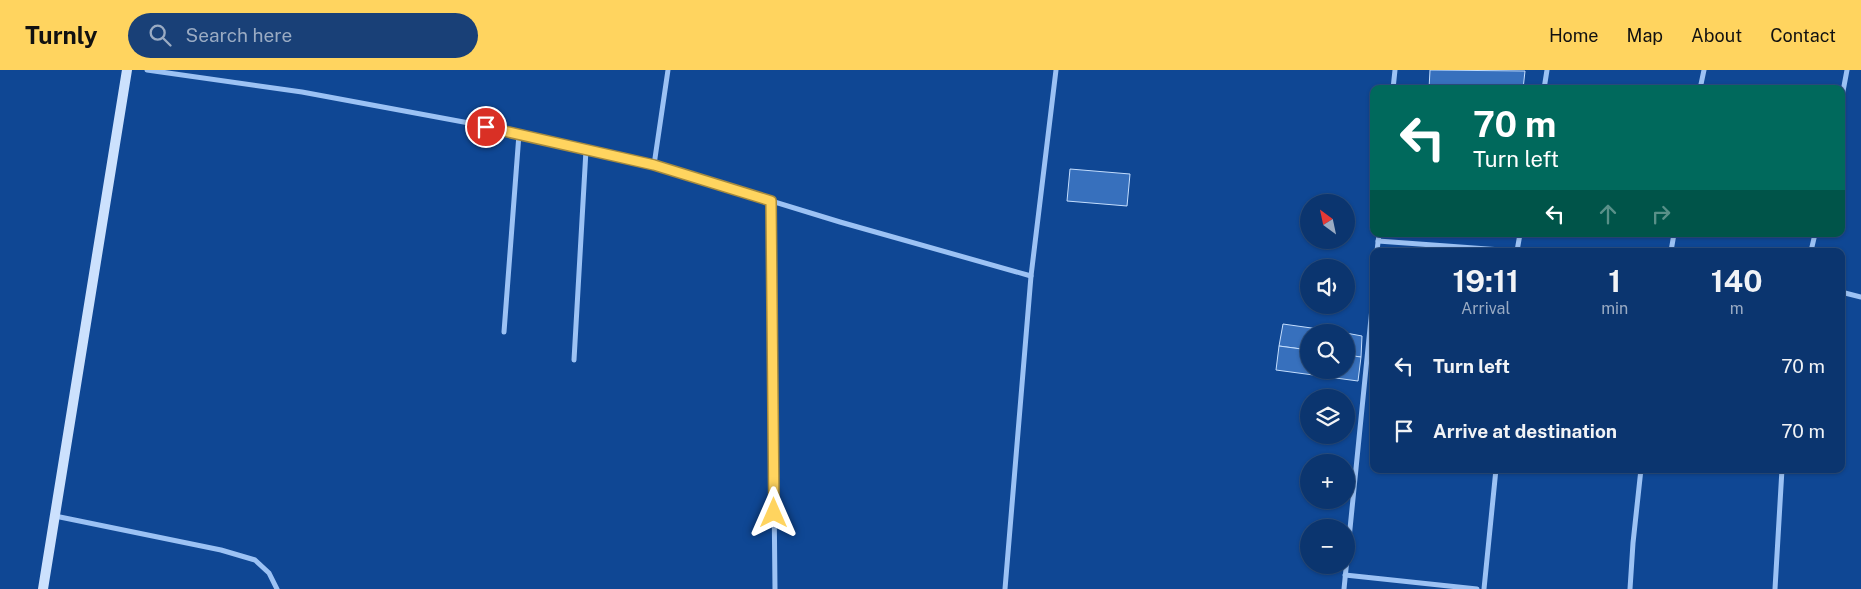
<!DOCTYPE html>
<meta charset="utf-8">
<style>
:root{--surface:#0b356f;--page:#194077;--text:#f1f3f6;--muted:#9aabc3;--line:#2b5082;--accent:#ffd45f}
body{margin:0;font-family:"Public Sans",sans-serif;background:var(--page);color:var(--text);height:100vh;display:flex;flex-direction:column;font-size:19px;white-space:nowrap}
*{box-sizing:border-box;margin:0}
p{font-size:16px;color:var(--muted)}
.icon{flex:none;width:28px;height:28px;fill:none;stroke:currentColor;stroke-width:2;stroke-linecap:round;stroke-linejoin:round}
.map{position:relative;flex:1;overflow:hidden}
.panel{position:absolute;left:1370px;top:178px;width:475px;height:225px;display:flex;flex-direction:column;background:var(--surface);border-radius:10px;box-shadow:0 1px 4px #0004,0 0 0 1px var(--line)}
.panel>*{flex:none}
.top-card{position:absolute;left:1370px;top:15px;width:475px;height:152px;border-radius:10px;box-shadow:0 1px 4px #0004,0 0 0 1px var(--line);background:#00695c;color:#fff;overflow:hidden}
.needle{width:32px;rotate:327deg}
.fabs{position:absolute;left:1300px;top:124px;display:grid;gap:10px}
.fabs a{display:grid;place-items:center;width:55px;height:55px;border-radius:50%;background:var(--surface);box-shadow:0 1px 4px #0004,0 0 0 1px var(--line);font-size:25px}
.pin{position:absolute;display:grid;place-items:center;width:42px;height:42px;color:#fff;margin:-21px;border:2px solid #fff;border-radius:50%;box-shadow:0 1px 5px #0007}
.me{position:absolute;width:55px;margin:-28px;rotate:0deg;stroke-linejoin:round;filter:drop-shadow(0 0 4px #0008)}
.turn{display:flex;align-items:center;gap:18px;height:105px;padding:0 20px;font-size:22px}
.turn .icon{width:65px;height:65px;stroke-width:2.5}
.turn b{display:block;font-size:35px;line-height:42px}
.lanes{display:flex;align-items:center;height:48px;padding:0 20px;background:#0003;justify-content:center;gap:25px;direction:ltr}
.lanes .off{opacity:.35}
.eta{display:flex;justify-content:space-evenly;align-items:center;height:85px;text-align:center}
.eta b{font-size:30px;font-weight:700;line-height:35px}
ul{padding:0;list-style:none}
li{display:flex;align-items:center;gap:15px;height:65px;padding:0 20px}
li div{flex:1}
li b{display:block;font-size:19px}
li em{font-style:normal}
header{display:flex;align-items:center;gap:30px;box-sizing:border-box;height:70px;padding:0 25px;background:var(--accent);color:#111}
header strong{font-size:24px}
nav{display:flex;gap:28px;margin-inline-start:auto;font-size:18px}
.search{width:350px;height:45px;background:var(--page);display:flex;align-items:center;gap:12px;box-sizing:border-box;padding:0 18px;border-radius:28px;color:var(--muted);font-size:19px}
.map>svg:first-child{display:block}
.building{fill:#3770bd;stroke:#c4defe}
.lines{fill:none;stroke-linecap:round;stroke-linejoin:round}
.street{stroke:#9cc2f4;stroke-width:5}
.secondary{stroke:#cce1fd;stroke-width:10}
.route-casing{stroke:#a68a3e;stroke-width:12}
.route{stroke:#ffd45f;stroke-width:9}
</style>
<header>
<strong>Turnly</strong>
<div class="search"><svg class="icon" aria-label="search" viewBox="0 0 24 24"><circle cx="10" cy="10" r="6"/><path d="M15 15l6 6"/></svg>Search here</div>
<nav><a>Home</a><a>Map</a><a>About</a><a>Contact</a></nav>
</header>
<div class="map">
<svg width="1861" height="519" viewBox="0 0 1861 519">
<rect width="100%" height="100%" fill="#0f4794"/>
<!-- building -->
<g class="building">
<polygon points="1430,0 1525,1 1523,19 1429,19"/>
<polygon points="1070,99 1130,104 1127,136 1067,131"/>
<polygon points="1283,254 1340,262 1309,262 1309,280 1279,276"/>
<polygon points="1346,263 1362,266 1361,287 1346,285"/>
<polygon points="1279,276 1309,280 1309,300 1346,300 1346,285 1361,287 1358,311 1276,300"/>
</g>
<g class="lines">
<!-- street -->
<g class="street">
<polyline points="147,0 302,22 469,53 654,95 840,152 1031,206"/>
<polyline points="1393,19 1395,0"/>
<polyline points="1544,19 1547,0"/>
<polyline points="1700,19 1704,0"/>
<polyline points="1841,32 1847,0"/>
<polyline points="654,95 668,0"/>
<polyline points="771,131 775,519"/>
<polyline points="1378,171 1515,181"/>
<polyline points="1377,181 1379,164"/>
<polyline points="1517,181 1520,164"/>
<polyline points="1671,181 1674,164"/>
<polyline points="1811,181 1815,164"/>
<polyline points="1841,222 1861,227"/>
<polyline points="504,262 519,64"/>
<polyline points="574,290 586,80"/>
<polyline points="55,446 221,480 255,490 269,503 277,519"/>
<polyline points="1345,505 1477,519"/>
<polyline points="1005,519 1031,206 1056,0"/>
<polyline points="1344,519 1374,218"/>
<polyline points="1484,519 1496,399"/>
<polyline points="1630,519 1633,473 1641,399"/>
<polyline points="1775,519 1782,399"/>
</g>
<!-- secondary -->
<polyline class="secondary" points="43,519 127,0"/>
</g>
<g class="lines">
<!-- route casing -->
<g class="route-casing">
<polyline id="route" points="486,57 654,95 771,131 774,443"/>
</g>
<!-- route -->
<use href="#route" class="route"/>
</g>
</svg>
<div class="fabs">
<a><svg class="needle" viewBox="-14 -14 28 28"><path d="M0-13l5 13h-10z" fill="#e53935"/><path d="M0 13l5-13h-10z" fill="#9aabc3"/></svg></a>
<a><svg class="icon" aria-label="sound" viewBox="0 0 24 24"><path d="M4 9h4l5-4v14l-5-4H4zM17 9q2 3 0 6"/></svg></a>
<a><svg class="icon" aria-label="search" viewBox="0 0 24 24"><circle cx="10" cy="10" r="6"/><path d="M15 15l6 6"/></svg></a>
<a><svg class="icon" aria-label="layers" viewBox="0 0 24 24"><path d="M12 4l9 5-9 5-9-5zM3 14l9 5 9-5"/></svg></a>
<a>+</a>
<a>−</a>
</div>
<div class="pin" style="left:486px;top:57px;background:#d93025"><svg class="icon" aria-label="arrive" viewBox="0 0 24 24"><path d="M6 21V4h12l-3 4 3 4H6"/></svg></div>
<svg class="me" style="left:774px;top:443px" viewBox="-20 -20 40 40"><path d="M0-17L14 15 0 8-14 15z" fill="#ffd45f" stroke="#fff" stroke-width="4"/></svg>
<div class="top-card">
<div class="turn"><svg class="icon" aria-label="left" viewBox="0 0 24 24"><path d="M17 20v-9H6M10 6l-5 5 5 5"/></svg><div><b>70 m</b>Turn left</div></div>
<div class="lanes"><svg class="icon" aria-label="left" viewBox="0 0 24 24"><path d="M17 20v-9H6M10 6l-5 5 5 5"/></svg><svg class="icon off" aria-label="ahead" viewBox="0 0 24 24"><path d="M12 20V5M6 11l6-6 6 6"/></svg><svg class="icon off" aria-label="right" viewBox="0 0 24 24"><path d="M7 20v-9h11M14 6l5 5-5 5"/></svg></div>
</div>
<section class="panel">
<div class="eta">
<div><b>19:11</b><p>Arrival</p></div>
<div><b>1</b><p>min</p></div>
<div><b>140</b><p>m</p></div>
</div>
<ul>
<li><svg class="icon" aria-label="left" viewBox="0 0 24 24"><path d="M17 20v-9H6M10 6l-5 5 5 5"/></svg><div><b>Turn left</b></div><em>70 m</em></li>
<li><svg class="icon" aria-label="arrive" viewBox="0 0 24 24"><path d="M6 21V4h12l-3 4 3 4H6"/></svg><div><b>Arrive at destination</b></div><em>70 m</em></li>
</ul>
</section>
</div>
